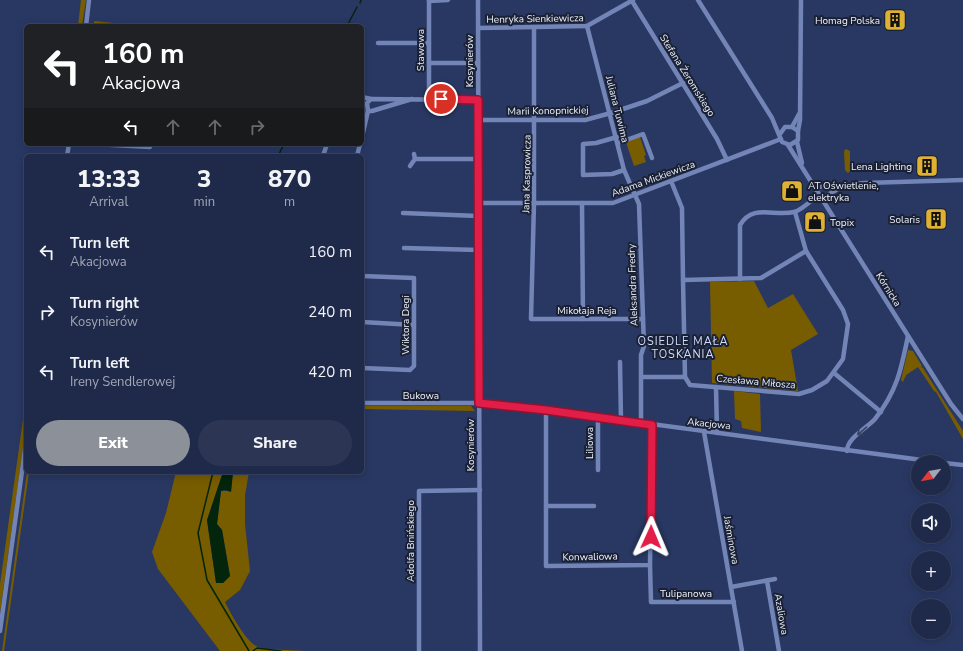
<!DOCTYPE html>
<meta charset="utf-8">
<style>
:root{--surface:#1f2a4a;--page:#2c3654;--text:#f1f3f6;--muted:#a1a7b5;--line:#3c4662;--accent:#8c9099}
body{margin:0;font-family:"Nunito Sans",sans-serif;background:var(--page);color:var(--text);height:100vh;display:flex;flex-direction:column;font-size:15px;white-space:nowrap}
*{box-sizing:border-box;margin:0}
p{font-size:13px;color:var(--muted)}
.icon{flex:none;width:22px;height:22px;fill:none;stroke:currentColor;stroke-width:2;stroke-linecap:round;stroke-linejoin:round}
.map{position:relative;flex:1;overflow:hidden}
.drawer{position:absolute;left:24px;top:154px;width:340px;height:320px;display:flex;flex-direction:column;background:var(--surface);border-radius:6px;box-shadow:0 2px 10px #0003,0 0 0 1px var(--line)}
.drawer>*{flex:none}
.banner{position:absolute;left:24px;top:24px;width:340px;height:122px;border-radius:6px;box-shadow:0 2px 10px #0003,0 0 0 1px var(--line);background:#202124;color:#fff;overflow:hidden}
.needle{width:26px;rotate:239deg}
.controls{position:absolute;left:911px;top:455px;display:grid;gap:8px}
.controls a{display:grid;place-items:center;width:40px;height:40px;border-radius:50%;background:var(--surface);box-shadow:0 2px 10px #0003,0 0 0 1px var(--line);font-size:20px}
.pin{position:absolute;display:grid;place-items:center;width:34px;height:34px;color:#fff;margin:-17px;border:2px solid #fff;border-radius:50%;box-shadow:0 1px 4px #0007}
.me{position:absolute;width:44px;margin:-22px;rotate:1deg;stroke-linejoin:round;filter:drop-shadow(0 0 3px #0008)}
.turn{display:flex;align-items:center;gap:14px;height:84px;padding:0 12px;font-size:18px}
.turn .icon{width:52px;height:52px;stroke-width:2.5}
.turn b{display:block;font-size:28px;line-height:34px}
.lanes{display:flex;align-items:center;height:38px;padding:0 12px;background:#0003;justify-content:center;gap:20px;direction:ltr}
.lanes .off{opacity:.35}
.eta{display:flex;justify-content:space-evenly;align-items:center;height:68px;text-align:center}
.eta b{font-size:24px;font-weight:800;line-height:28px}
.cta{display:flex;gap:8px;margin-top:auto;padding:8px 12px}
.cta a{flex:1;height:46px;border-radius:24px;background:var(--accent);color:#fff;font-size:16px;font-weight:800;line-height:46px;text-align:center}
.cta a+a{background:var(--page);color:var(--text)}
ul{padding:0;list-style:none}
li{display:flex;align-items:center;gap:12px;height:60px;padding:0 12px}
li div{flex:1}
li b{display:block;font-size:15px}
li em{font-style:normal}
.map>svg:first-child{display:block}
.green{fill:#785c00}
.water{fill:#02250b}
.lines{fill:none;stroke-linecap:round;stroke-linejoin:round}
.stream{stroke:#02250b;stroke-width:1.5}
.minor{stroke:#7385b6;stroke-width:4.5}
.oneway{stroke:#394462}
.route-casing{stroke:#92132f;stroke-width:10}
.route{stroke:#e11d48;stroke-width:7}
.labels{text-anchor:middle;stroke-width:4;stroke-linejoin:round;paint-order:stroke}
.street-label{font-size:10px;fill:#ecf0fb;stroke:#1a2134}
.poi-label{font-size:10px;fill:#ecf0fb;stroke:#1a2134;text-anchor:end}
.neighbourhood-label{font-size:11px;letter-spacing:1px;fill:#d0ddfd;stroke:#1a2134}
</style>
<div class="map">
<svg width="963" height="651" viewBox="0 0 963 651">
<rect width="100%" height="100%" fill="#293863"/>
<!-- green -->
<g class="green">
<polygon points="81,0 86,0 82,26 78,26"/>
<polygon points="94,21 143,26 94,26"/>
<polygon points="640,137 646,155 644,156 646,162 634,166 626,142"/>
<polygon points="846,149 850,151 850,171 848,173 845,170 844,151"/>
<polygon points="754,281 768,308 793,294 818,334 791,350 798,391 712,383 710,282"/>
<polygon points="908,350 913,351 922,366 921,367 923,368 963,431 963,439 936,392 934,391 918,367 906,375 903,382 901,380"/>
<polygon points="734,391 760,394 761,432 742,428 741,421 735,419"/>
<polygon points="26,398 26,427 0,613 0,584"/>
<polygon points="362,406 471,406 475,411 362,409"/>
<polygon points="27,472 29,472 4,651 2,651"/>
<path d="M176,472H223L207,520L216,582L223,583L230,576L222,530L217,524L221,491H231L233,472H249L245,495V524L250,571L240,590L225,602C231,614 246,642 258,647C268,650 292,650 304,651H220L158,569L152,552L166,513Z"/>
</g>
<!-- water -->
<polygon class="water" points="223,472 233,472 231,492 225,490 221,491 217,524 222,530 230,576 223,583 216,583 207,520"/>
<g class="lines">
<!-- stream -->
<g class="stream">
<polyline points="360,3 361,0"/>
<polyline points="347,26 357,7"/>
<polyline points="278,156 284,144"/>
<polyline points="213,472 198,533 207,580 249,651"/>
<polyline points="253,651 257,648 281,651"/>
</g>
<!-- minor -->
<g class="minor">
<polyline points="429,0 429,99"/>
<polyline points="478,0 480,651"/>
<polyline points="698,0 772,118 782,142 790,145 798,140 798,131 792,127 785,127 780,134"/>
<polyline points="429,1 448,0"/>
<polyline points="632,1 717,139 727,160"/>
<polyline points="86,26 89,0"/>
<polyline points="587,26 624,170 639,204 644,346 641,355 641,423"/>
<polyline points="478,28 587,26 633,0"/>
<polyline points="534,28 534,203 531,319 643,319"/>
<polyline points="378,43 429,43"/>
<polyline points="429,63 478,63"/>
<polyline points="362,97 371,99"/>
<polyline points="412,99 372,111 368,111 367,103 371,99 478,100"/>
<polyline points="478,120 585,120 611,113 647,101 683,83"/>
<polyline points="792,127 799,114"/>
<polyline points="798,131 800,120 801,0"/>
<polyline points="362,137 368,111"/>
<polyline points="617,137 596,143 583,144 583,175 612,174 624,170"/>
<polyline points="797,142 802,163"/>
<polyline points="618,143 643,134 652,158"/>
<polyline points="94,144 150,147"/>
<polyline points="788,145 951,404 963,419"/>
<polyline points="67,156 69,144"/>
<polyline points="323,156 327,144"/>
<polyline points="357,156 360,144"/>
<polyline points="415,159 477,159"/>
<polyline points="410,166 415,159 414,154"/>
<polyline points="671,181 682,208 683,280 761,278 806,251"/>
<polyline points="815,187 865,183 963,180"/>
<polyline points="822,199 842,186"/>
<polyline points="478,203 613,203 781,139"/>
<polyline points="582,203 583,319"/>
<polyline points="403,213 478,216"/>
<polyline points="404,248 479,250"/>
<polyline points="362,276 414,278 414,366 410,370 362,368"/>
<path d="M740,279V225C753,203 774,217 794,212C802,210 813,199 819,194"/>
<polyline points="683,280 685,377"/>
<polyline points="362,322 414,325"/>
<polyline points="620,362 621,421"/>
<polyline points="834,373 881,412"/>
<polyline points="642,377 685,377 690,385 799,394 812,390 827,381 843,359 848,324 843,310 806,251 795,212"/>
<polyline points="716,387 717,433"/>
<polyline points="362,403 479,403 546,410 937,462"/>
<polyline points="546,410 546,566 650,565 652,425"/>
<polyline points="704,432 742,651"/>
<path d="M847,451C847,438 867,428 875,419C897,391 901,370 908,336"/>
<polyline points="944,463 963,465"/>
<polyline points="598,470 598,417"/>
<polyline points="546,506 594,506"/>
<polyline points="650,565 651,602 734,602"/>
<polyline points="767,581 779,651"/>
<polyline points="731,587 775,579"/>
<polyline points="0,631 26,442"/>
<polyline points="419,651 419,491 480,490"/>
</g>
</g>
<!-- one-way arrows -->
<defs><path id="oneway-shaft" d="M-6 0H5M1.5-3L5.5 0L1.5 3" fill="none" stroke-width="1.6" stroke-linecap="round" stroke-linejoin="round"/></defs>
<use class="oneway" href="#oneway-shaft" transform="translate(862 431) rotate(139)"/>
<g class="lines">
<!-- route casing -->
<g class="route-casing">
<polyline id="route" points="441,99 478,100 479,403 546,410 652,425 651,537"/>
</g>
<!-- route -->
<use href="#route" class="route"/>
</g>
<!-- icons -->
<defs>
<g id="building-square" transform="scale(1.15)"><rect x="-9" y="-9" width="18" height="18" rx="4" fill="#deb133" stroke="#1a2134"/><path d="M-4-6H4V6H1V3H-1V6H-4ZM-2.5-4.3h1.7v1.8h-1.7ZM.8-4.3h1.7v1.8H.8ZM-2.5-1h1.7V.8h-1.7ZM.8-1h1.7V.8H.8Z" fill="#111"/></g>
<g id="shop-square" transform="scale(1.15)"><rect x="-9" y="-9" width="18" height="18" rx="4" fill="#deb133" stroke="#1a2134"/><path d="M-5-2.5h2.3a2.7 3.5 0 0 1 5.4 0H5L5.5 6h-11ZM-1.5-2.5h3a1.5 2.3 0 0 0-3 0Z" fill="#111"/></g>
</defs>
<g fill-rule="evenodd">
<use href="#building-square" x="895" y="20"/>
<use href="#building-square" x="927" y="166"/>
<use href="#shop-square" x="792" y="191"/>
<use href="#building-square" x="936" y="219"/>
<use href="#shop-square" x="815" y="222"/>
</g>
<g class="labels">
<!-- street labels -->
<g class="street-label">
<text transform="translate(535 18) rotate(-1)" y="4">Henryka Sienkiewicza</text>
<text transform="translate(420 50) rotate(-90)" y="4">Stawowa</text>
<text transform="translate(469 61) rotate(-90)" y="4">Kosynierów</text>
<text transform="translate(688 75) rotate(58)" y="4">Stefana Żeromskiego</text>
<text transform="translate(618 109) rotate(76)" y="4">Juliana Tuwima</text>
<text transform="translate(548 110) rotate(-1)" y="4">Marii Konopnickiej</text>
<text transform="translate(526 174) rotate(-89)" y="4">Jana Kasprowicza</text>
<text transform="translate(653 178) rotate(-20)" y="4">Adama Mickiewicza</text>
<text transform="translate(632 285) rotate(-92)" y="4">Aleksandra Fredry</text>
<text transform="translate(889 289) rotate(58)" y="4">Kórnicka</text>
<text x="587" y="314">Mikołaja Reja</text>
<text transform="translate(405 325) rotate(-90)" y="4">Wiktora Degi</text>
<text transform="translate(756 381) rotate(5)" y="4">Czesława Miłosza</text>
<text x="421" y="399">Bukowa</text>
<text transform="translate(709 423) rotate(6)" y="4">Akacjowa</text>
<text transform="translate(589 443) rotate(-90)" y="4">Liliowa</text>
<text transform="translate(470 445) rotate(-90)" y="4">Kosynierów</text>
<text transform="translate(732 540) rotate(80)" y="4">Jaśminowa</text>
<text transform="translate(410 541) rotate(-90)" y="4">Adolfa Bnińskiego</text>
<text transform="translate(590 556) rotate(-1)" y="4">Konwaliowa</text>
<text x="686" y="597">Tulipanowa</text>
<text transform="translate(782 614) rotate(80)" y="4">Azaliowa</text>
</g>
<!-- poi labels -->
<g class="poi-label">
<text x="880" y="24">Homag Polska</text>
<text x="912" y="170">Lena Lighting</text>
<text x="808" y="189" text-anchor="start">AT Oświetlenie,<tspan x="808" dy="12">elektryka</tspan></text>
<text x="920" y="223">Solaris</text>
<text x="830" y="226" text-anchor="start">Topix</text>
</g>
<!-- neighbourhood labels -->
<g class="neighbourhood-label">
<text x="683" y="345">OSIEDLE MAŁA<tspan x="683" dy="13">TOSKANIA</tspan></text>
</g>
</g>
</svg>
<div class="controls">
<a><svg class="needle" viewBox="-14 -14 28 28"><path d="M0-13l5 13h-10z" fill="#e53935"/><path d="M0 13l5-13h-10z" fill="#a1a7b5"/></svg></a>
<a><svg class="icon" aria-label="sound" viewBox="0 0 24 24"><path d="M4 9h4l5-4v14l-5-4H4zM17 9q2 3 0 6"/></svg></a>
<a>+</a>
<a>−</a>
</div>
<div class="pin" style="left:441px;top:99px;background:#d93025"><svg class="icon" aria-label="arrive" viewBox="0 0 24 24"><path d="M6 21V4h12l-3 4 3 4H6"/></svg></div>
<svg class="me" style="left:651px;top:537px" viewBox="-20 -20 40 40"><path d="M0-17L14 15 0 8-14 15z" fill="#e11d48" stroke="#fff" stroke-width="4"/></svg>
<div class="banner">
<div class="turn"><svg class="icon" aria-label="left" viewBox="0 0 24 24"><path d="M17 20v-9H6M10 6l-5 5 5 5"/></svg><div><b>160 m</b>Akacjowa</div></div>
<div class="lanes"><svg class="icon" aria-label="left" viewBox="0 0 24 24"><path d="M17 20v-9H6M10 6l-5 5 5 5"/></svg><svg class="icon off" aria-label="ahead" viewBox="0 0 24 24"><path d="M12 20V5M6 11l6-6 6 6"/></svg><svg class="icon off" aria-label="ahead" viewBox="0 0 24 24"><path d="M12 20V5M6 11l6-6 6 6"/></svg><svg class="icon off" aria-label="right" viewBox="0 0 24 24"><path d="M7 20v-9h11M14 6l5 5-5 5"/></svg></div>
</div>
<section class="drawer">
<div class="eta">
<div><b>13:33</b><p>Arrival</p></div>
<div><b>3</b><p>min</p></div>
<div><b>870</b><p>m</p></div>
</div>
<ul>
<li><svg class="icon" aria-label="left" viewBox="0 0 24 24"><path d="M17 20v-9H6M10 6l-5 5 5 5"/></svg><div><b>Turn left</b><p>Akacjowa</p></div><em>160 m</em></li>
<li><svg class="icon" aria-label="right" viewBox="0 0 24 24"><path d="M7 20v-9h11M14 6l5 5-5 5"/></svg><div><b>Turn right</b><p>Kosynierów</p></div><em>240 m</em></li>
<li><svg class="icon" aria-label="left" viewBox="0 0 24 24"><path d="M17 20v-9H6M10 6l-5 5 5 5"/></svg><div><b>Turn left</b><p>Ireny Sendlerowej</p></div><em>420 m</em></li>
</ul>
<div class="cta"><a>Exit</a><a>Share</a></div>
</section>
</div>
